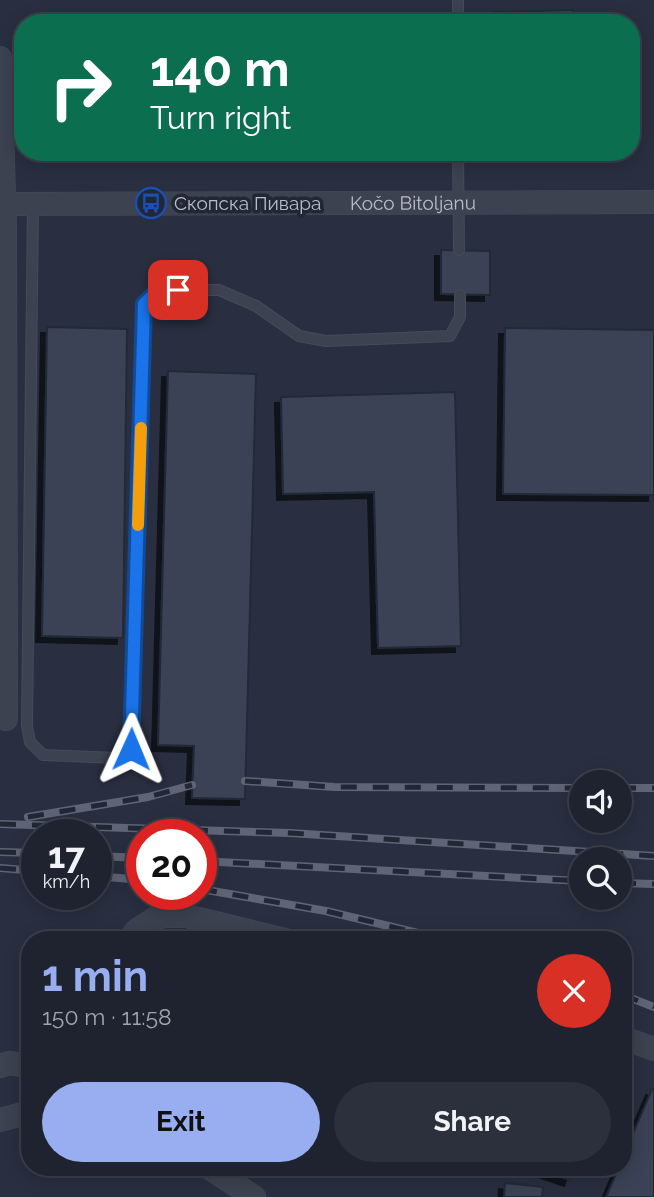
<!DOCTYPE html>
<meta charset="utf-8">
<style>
:root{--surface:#1f2330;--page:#2c2f3c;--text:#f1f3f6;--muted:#a1a4ab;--line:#3c404c;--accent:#98aef0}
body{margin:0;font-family:Raleway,sans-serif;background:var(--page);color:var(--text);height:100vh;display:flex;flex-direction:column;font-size:26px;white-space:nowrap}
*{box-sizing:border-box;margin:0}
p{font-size:23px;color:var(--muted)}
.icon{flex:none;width:38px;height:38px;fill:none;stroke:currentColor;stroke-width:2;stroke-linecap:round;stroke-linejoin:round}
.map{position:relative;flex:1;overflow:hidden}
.panel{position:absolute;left:21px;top:931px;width:611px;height:245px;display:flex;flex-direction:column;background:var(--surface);border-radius:28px;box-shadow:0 4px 18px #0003,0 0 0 2px var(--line)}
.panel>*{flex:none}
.hud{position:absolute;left:14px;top:14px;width:626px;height:147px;border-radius:28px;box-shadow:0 4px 18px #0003,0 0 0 2px var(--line);background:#0b6e4f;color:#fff;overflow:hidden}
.buttons{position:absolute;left:569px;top:770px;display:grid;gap:14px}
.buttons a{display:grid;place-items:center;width:63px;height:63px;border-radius:50%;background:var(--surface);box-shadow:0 4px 18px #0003,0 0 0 2px var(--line);font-size:35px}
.speed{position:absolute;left:21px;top:819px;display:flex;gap:14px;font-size:35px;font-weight:700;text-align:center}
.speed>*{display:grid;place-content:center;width:91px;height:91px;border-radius:50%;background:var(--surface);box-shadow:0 4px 18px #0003,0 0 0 2px var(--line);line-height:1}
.speed small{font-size:18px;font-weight:400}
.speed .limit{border:10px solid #d22;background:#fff;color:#111}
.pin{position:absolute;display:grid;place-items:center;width:60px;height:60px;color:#fff;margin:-30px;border-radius:14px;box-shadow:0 4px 10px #0006}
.me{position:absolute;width:77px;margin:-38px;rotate:1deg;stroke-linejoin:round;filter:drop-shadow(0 0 5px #0008)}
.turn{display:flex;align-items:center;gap:24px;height:147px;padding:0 21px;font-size:32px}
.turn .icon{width:91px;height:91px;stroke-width:2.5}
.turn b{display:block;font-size:49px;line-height:60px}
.round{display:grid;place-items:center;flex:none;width:74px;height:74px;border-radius:37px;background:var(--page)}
.head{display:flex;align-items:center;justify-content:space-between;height:119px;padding:0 21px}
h1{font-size:42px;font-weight:700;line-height:52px;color:var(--accent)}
.action{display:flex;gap:14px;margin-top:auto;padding:14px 21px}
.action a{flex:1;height:80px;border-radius:42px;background:var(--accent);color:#111;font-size:28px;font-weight:700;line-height:80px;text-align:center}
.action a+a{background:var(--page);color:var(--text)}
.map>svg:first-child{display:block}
.building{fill:#3b4355;stroke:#232937;stroke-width:2;filter:url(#shadow)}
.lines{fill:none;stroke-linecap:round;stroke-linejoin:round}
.service-casing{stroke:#464b59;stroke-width:12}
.minor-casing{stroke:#464b59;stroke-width:24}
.service{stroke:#3c4250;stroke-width:10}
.minor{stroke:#3c4250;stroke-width:23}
.rail-casing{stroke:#5f6576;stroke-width:8}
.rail{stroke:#212735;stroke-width:5;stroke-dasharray:16;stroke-linecap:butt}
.route-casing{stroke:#114b97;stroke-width:18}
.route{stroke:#1a73e8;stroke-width:12}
.slow{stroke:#f59e0b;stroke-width:12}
.labels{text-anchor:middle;stroke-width:7;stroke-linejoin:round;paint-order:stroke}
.poi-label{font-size:19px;fill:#b9bdca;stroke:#212735;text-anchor:start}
.street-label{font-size:19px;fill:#b9bdca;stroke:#212735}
</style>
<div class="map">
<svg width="654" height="1197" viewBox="0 0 654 1197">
<defs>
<filter id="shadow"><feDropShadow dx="-6" dy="6" stdDeviation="0" flood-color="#0009"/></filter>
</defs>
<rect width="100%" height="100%" fill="#292f40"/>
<!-- building -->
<g class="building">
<polygon points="573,10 573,23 493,23 493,12"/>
<polygon points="441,250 490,251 490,295 441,294"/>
<polygon points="47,327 127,329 123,638 42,636"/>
<polygon points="505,328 654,330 654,495 503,494"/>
<polygon points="168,371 256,374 245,799 192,798 194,746 158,745"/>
<polygon points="455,392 461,646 378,648 374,492 283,494 281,397"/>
<polygon points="623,1080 632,1082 624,1112 623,1112"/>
<polygon points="652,1089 654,1090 654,1197 606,1197 619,1167 623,1167 623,1157"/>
<polygon points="542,1167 575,1167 570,1180 541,1170"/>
<polygon points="505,1183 543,1187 542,1197 504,1197"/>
</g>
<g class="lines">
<!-- service casing -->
<g class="service-casing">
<g id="service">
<polyline points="458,0 458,23"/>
<polyline points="458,152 459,250"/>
<polyline points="33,204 27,726 30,742 43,755 117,758 131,749 144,304 158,290 219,290 256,306 299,336 326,341 450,336 460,317 460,295"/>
</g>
</g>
<!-- minor casing -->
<g class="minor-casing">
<g id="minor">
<polyline points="0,58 5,231 6,719"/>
<path id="s1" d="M0,204L654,202"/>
<polyline points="130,940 137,930 154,919 164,916 186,916 285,940"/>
<polyline points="623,1038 654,1049"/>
<polyline points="0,1066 9,1063 30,1066"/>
<polyline points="0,1120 30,1112"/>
<polyline points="208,1167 254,1197"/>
</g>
</g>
<!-- service -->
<use href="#service" class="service"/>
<!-- minor -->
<use href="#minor" class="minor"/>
<!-- rail casing -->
<g class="rail-casing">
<g id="rail">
<polyline points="245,781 334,787 581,788"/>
<polyline points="620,788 654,788"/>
<polyline points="28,817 148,797 192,785"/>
<polyline points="0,824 290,833 654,856"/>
<polyline points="0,852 37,853"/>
<polyline points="96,856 142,858"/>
<polyline points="201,861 581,881"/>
<polyline points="0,868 37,871"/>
<polyline points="96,876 142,880"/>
<polyline points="620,883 654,884"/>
<polyline points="201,889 326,911 447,940"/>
<polyline points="623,995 654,1007"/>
</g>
</g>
<!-- rail -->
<use href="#rail" class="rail"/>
</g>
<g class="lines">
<!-- route casing -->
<g class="route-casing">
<polyline id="route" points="131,749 144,304 158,290 178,290"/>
</g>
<!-- route -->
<use href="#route" class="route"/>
<!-- slow -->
<polyline class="slow" points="138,525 141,428"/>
</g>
<!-- icons -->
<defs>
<g id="bus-ring" transform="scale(1.575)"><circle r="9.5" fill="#212735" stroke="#1a4fb4" stroke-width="1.5"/><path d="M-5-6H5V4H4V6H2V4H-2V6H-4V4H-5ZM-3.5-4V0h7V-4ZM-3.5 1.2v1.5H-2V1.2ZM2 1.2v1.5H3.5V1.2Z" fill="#1a4fb4"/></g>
</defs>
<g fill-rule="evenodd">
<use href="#bus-ring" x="151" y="203"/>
</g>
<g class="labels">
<!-- poi labels -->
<g class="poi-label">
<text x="174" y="210">Скопска Пивара</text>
</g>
<!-- street labels -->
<g class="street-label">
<text dy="7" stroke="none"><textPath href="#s1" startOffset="413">Kočo Bitoljanu</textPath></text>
</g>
</g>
</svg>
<div class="buttons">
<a><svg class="icon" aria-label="sound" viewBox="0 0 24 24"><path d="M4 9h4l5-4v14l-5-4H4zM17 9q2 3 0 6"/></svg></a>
<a><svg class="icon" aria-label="search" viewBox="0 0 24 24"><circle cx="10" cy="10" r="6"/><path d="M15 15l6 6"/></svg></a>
</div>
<div class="speed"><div>17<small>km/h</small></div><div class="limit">20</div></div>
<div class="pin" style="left:178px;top:290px;background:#d93025"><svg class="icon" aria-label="arrive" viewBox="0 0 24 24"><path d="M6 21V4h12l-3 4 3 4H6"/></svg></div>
<svg class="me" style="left:131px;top:749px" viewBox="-20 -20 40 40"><path d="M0-17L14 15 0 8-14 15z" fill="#1a73e8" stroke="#fff" stroke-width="4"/></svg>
<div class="hud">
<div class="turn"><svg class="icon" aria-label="right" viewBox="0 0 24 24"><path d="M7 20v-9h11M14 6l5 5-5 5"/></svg><div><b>140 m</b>Turn right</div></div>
</div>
<section class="panel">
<div class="head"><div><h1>1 min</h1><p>150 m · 11:58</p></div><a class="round" style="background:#d93025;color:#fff"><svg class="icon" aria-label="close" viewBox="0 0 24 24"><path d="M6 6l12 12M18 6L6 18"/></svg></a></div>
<div class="action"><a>Exit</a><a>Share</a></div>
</section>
</div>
